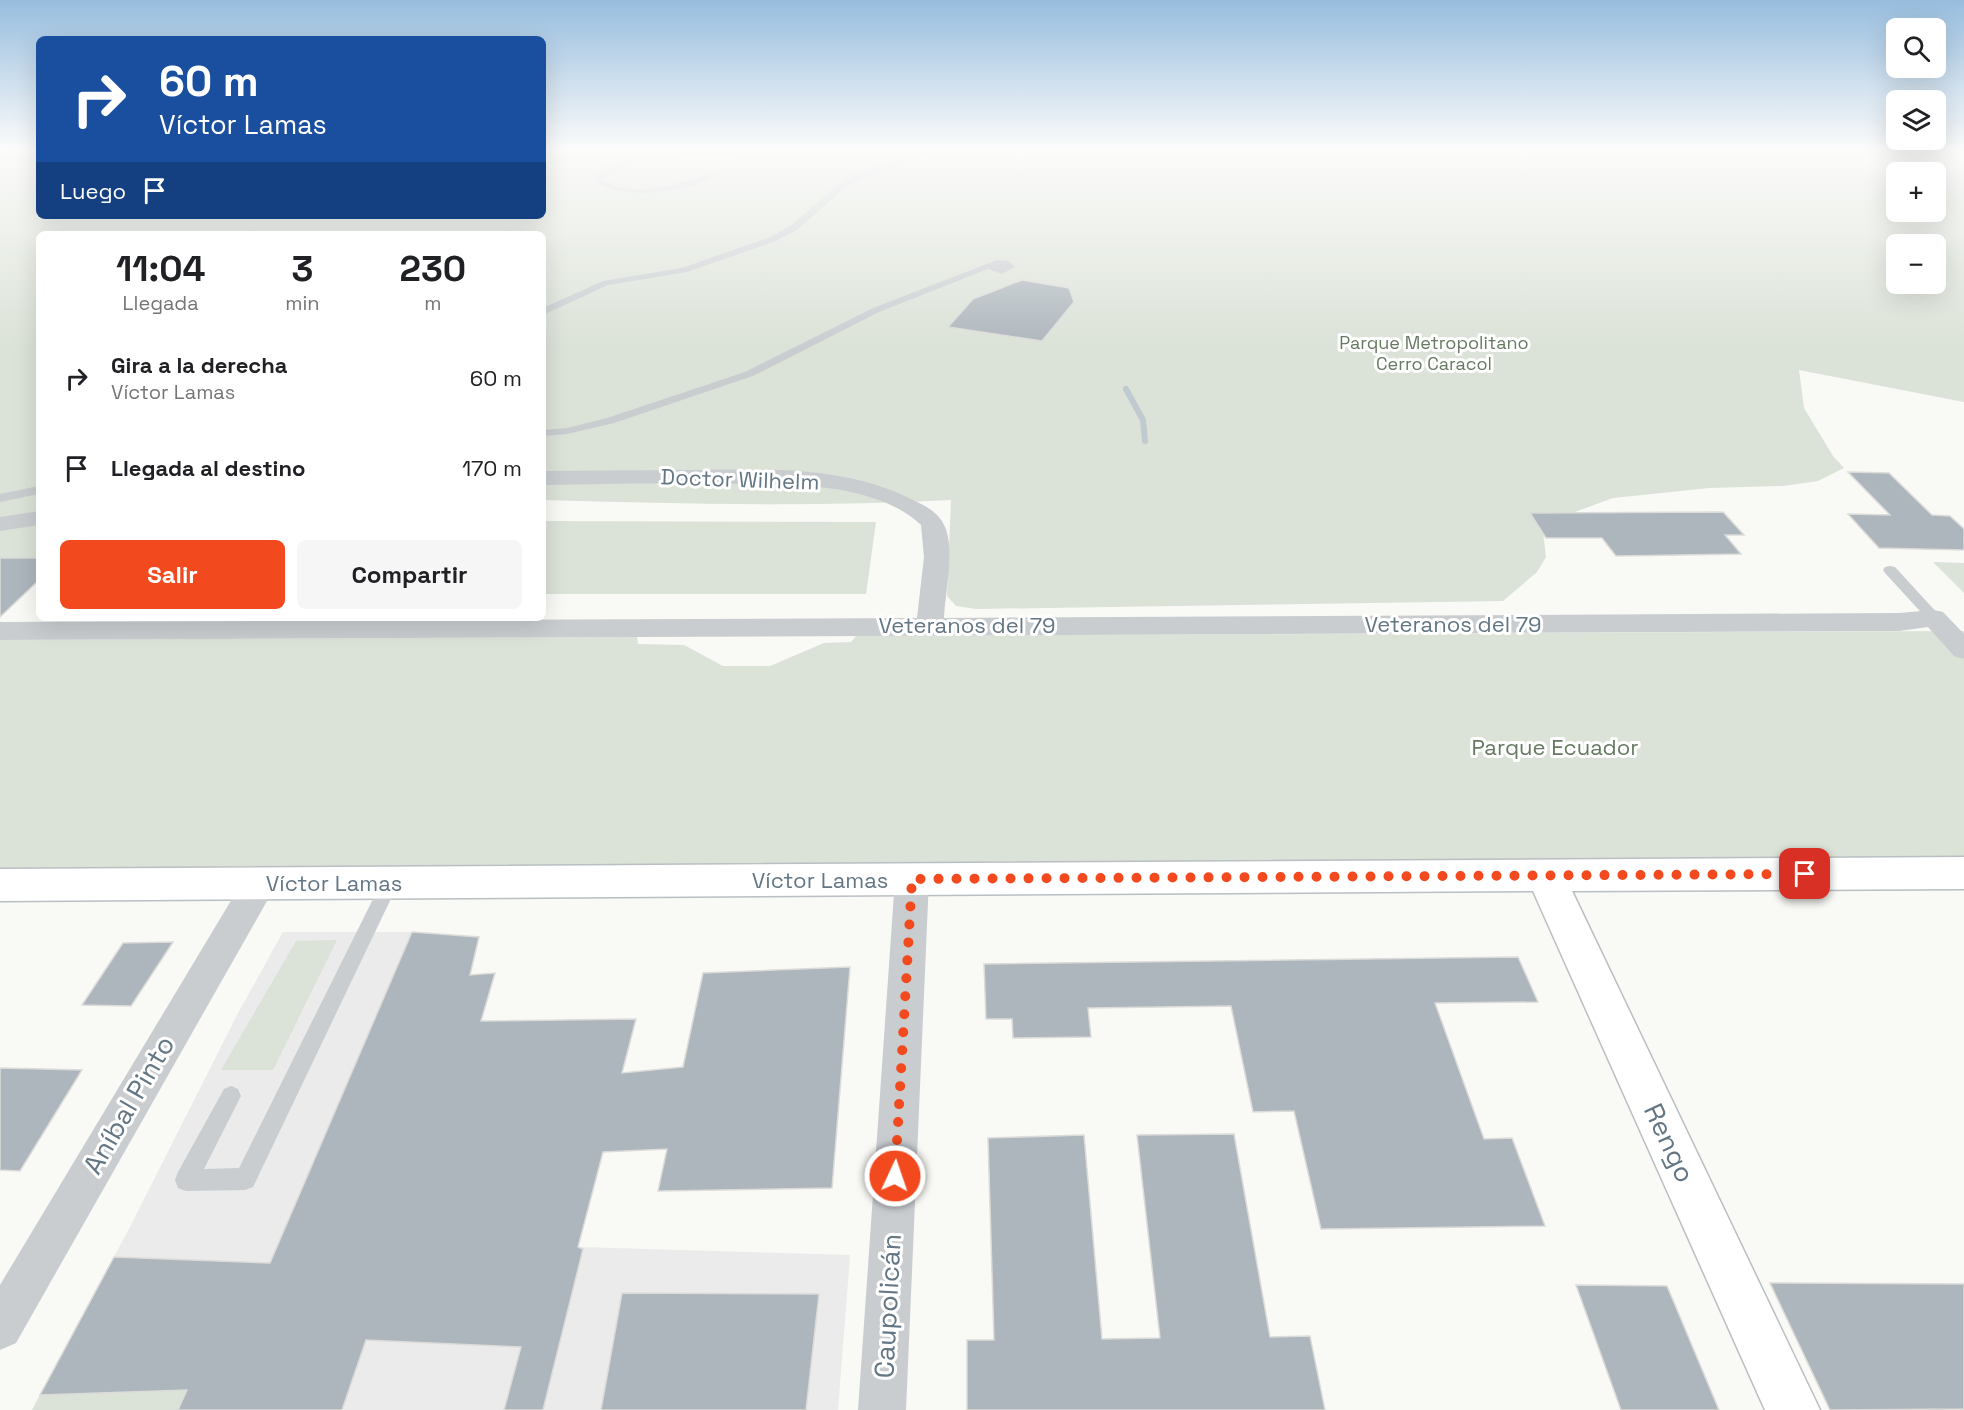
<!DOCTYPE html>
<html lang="es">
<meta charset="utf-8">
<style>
:root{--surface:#fff;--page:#f6f6f6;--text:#202124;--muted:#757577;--accent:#f2491e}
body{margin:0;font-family:"Space Grotesk",sans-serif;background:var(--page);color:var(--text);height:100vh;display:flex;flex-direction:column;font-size:22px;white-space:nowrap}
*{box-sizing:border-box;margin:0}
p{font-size:20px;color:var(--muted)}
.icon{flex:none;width:33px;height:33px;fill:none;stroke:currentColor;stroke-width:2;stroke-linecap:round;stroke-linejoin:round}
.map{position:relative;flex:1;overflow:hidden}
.details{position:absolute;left:36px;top:231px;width:510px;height:390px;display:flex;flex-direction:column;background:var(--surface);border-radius:9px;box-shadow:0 6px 24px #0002}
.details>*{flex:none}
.top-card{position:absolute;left:36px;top:36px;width:510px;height:183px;border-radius:9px;box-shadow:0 6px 24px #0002;background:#1a4fa0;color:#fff;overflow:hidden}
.buttons{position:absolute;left:1886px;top:18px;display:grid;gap:12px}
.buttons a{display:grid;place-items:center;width:60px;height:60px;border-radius:9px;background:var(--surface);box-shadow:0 6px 24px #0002;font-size:30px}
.pin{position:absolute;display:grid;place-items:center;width:51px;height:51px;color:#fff;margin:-26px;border-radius:12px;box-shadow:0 3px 9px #0006}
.me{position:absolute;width:66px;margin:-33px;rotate:3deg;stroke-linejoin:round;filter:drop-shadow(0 0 4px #0008)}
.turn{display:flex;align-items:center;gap:21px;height:126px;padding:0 24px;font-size:27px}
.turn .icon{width:78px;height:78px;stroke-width:2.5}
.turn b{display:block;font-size:42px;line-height:51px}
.then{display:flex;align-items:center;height:57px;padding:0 24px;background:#0003;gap:12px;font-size:22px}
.eta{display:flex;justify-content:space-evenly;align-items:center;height:102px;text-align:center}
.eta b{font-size:36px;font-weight:700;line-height:42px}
.cta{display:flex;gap:12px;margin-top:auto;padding:12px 24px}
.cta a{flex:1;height:69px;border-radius:9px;background:var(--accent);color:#fff;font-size:24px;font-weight:700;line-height:69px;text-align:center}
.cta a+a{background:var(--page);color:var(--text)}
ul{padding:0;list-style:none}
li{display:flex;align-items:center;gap:18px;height:90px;padding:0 24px}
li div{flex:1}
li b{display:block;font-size:22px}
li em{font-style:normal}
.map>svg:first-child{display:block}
.built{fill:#eaebea}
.green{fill:#dbe2d7;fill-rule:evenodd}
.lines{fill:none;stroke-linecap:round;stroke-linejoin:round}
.stream{stroke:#bfcbd0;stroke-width:6}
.building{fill:#adb6bc;stroke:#dbdbd9;stroke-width:1.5}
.secondary-casing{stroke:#b9bfc3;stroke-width:3}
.lane{fill:#c9cdd0;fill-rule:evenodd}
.street{fill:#c9cdd0;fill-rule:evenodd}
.secondary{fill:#fff;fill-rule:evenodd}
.route{stroke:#f2491e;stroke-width:10;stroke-dasharray:0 18}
.labels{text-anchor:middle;stroke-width:6;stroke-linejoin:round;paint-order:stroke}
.far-park-label{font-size:18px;fill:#667a61;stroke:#fff}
.street-label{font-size:22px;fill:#627684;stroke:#fff}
.park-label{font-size:22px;fill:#667a61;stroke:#fff}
.near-street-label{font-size:27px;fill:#627684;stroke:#fff}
</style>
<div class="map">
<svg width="1964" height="1410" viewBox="0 0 1964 1410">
<rect width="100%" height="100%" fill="#f9f9f6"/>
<!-- built -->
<polygon class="built" points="283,932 412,932 470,975 495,973 481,1021 398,1247 578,1247 850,1255 838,1410 32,1410 131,1225 237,1015"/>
<!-- green -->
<g class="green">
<path d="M0,151H39V216H543V151H1964V402L1799,370L1804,408L1833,456L1844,468L1818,481L1783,486L1709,488L1613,498L1542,524L1546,557L1537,572L1503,601L976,609L956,606L947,596L951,500C815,507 679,504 543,500V234H39V565L0,574ZM1896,172H1935V212H1896ZM1896,244H1935V284H1896Z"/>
<polygon points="543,521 876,522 866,594 543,594"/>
<polygon points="1933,562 1964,563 1964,593"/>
<polygon points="1964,631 1964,859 0,868 0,640 637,637 638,644 684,645 723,666 770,666 824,643 851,642 856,636"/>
<polygon points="337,940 273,1070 221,1070 296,941"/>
<polygon points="187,1390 178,1410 32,1410 40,1395"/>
</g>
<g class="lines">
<!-- stream -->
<polyline class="stream" points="1126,389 1143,420 1145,441"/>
</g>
<!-- building -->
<g class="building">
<polygon points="1022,280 1069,288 1074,302 1042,341 948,327 973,299"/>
<polygon points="1848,472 1889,473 1932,515 1950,516 1964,529 1964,550 1879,548 1848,514 1890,515"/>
<polygon points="1723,512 1744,535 1725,535 1741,554 1616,556 1602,538 1546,538 1530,513"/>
<polygon points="0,558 39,558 39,580 0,617"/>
<polygon points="412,932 479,937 470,975 495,973 481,1021 636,1019 622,1073 683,1067 703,973 850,967 832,1188 658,1191 667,1149 603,1152 578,1247 583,1249 543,1410 504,1410 521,1347 366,1340 342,1410 178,1410 187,1390 40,1395 114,1257 270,1263"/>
<polygon points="173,942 131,1006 82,1005 123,943"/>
<polygon points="1518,957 1538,1002 1435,1003 1484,1139 1512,1138 1545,1226 1321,1229 1294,1111 1253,1112 1231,1006 1088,1008 1091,1037 1013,1038 1012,1019 986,1019 984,964"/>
<polygon points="0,1068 82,1070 20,1171 0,1170"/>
<polygon points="1234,1134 1270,1337 1310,1336 1325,1410 967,1410 967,1340 994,1340 988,1138 1084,1135 1102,1339 1160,1338 1137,1135"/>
<polygon points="1770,1283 1964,1284 1964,1409 1830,1410"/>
<polygon points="1576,1285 1667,1286 1719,1410 1621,1410"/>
<polygon points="622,1293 819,1294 806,1410 601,1410"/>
</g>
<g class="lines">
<!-- secondary casing -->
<g class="secondary-casing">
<polygon id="secondary" points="1964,857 1964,889 1572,891 1820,1410 1765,1410 1533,891 0,901 0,869"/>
</g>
<!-- lane -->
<g class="lane">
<path d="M728,151H774L770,153C731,155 628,152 603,180C636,200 679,183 713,173L717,175C691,192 619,202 594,180L605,167L644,157Z"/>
<polygon points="927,151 938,151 860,179 841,191 798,229 776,241 687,272 608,285 543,315 543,308 603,281 682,268 770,237 792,225 835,187 854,175"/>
<polygon points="997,260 1008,261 1015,267 1002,274 988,269 879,312 753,376 614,423 567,434 543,436 543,430 567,428 607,418 745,372 873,308"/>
<polygon points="39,486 39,494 0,502 0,494"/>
<polygon points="1890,566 1895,567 1939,615 1941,618 1939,621 1929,621 1885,573 1883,570 1885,567"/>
<polygon points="389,877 395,879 398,884 253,1187 245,1190 186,1191 178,1188 175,1180 178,1172 224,1089 231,1086 238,1089 241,1096 204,1169 239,1168 383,879"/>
</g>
<!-- street -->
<g class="street">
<path d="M677,470C754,470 839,463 911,499C924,505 939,512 945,527C955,550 945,593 944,618L1899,613L1934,610L1943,612L1964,634V659L1954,656L1928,627L1899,631L0,640V622L917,618L924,557L921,525C873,479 775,484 713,484C657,483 600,484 543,485V471Z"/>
<polygon points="39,511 39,525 0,531 0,517"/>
<polygon points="912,865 924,869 929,879 906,1410 858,1410 895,879 900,869"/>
<polygon points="259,870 271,874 276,884 271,894 16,1343 0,1350 0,1285 247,874"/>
</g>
<!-- secondary -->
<use href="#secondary" class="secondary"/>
</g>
<!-- sky -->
<linearGradient id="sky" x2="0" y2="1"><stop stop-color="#97bdde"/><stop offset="0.43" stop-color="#fcfcfb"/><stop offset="1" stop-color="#fcfcfb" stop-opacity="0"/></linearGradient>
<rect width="1964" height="348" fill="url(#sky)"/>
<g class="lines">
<!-- route -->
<polyline class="route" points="895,1176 912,879 1805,874"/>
</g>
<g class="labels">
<!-- far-park labels -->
<g class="far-park-label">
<text x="1434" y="349">Parque Metropolitano<tspan x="1434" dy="21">Cerro Caracol</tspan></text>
</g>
<!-- street labels -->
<g class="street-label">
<text transform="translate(740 479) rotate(2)" y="8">Doctor Wilhelm</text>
<text x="1453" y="632">Veteranos del 79</text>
<text x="967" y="633">Veteranos del 79</text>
<text x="820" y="888">Víctor Lamas</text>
<text x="334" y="891">Víctor Lamas</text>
</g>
<!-- park labels -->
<g class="park-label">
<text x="1555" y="755">Parque Ecuador</text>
</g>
<!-- near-street labels -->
<g class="near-street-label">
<text transform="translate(129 1105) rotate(-60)" y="9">Aníbal Pinto</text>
<text transform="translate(1669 1143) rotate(65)" y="9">Rengo</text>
<text transform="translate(888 1306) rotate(-87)" y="9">Caupolicán</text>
</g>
</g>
</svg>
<div class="buttons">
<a><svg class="icon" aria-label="search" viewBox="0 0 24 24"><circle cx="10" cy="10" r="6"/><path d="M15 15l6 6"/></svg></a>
<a><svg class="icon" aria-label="layers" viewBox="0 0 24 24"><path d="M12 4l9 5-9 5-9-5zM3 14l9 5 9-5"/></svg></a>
<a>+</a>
<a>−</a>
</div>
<div class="pin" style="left:1805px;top:874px;background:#d93025"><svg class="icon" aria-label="arrive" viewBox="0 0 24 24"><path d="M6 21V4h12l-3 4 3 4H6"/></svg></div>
<svg class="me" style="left:895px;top:1176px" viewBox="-20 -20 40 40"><circle r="17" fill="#f2491e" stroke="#fff" stroke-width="3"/><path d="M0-11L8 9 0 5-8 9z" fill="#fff"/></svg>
<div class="top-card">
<div class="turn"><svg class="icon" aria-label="right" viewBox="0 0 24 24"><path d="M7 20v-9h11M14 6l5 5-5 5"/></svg><div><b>60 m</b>Víctor Lamas</div></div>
<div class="then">Luego<svg class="icon" aria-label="arrive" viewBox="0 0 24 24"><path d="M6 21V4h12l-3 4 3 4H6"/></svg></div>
</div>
<section class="details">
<div class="eta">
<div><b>11:04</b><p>Llegada</p></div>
<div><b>3</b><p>min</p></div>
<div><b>230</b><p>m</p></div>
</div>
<ul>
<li><svg class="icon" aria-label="right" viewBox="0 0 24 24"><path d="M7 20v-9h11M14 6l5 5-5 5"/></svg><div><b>Gira a la derecha</b><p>Víctor Lamas</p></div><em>60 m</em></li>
<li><svg class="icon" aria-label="arrive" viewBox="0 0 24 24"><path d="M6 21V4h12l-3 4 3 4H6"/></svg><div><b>Llegada al destino</b></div><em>170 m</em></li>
</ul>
<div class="cta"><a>Salir</a><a>Compartir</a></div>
</section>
</div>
